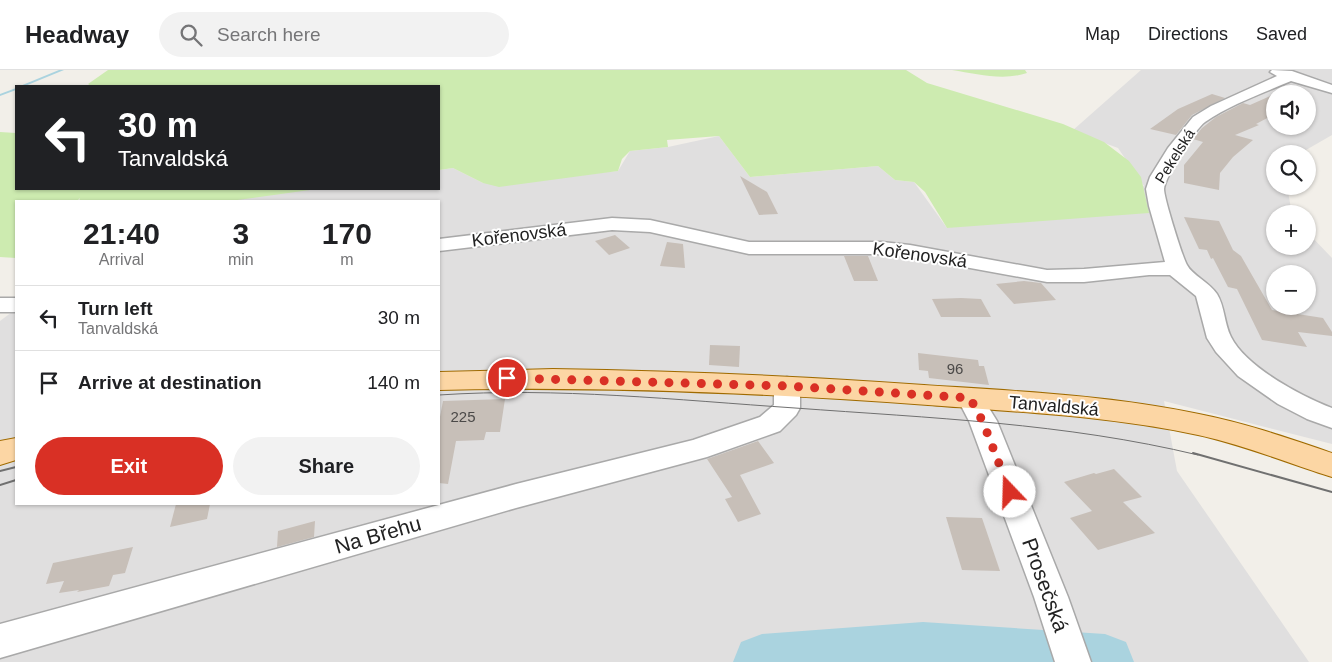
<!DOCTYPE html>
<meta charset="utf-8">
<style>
:root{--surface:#fff;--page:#f2f2f2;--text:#202124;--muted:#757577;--line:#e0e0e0;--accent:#d93025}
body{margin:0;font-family:Arial,sans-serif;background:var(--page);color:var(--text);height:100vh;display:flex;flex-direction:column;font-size:19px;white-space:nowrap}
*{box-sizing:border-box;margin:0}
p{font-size:16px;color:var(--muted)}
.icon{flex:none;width:28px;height:28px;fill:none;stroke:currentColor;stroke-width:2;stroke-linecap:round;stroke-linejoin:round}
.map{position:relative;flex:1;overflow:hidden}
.drawer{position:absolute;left:15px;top:130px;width:425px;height:305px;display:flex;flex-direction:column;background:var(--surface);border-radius:0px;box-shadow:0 1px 4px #0004}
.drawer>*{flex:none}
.hud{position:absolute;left:15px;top:15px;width:425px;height:105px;border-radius:0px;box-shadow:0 1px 4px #0004;background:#202124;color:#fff;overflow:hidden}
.controls{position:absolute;left:1266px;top:15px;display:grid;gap:10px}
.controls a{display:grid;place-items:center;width:50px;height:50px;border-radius:50%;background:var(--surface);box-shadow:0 1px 4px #0004;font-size:25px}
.pin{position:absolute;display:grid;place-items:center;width:42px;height:42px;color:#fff;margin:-21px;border:2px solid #fff;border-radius:50%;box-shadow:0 1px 5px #0007}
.me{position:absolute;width:55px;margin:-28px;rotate:339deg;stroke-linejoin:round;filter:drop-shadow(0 0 4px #0008)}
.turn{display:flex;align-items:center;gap:18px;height:105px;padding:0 20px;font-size:22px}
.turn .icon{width:65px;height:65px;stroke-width:2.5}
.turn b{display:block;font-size:35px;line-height:42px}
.eta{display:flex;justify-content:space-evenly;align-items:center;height:85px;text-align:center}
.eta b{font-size:30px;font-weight:800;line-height:35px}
.button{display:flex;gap:10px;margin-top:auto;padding:10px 20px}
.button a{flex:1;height:58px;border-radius:30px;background:var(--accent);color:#fff;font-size:20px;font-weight:800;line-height:58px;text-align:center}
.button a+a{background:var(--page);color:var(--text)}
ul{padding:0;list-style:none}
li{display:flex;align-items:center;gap:15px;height:65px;padding:0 20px;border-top:1px solid var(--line)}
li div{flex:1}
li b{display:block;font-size:19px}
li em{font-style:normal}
header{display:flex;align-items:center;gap:30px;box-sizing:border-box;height:70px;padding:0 25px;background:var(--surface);border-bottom:1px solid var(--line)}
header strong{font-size:24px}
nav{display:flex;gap:28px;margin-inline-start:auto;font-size:18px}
.search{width:350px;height:45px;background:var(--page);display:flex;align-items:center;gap:12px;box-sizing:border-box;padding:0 18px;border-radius:28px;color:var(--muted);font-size:19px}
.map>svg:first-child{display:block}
.residential{fill:#e0dfdf;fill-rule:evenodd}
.grass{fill:#cdebb0}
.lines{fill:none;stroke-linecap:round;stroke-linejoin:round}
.stream{fill:#aad3df;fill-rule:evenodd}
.river{fill:#aad3df;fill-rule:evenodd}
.building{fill:#c7bfb8}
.minor-casing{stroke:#a9a9a9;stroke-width:3}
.major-casing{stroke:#a06b00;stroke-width:2}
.minor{fill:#fff;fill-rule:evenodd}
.major{fill:#fcd6a4;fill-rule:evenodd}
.tram-far1{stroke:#707070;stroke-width:1}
.tram{stroke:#707070;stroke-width:2}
.route{stroke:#d93025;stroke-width:9;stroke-dasharray:0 16.2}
.labels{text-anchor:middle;stroke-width:4;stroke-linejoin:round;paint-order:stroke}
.far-street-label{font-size:15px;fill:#222;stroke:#fff}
.number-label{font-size:15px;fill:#4b4948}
.street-label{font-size:18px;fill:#222;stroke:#fff}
.near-street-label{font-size:21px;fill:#222;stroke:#fff}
</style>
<header>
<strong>Headway</strong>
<div class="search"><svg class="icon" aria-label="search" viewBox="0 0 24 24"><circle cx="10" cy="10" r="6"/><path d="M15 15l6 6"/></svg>Search here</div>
<nav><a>Map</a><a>Directions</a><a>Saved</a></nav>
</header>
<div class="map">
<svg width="1332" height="592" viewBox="0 0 1332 592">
<rect width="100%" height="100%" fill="#f2efe9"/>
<!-- residential -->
<path class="residential" d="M1141,0H1332V65L1299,84H1275V116H1287L1292,144H1275V176H1308V163L1332,188V374L1164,331L1177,401L1309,592H0V251L16,239V434H439V131H224L310,119H439V100L453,98L483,113L618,101L630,81L668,77L719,66L750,107L878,96L895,110L914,112L947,158L1144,116L1118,78L1072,61ZM1275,24H1308V56H1275ZM1275,204H1308V236H1275Z"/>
<!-- grass -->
<g class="grass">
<polygon points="108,0 906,0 927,13 1063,54 1104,72 1129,91 1141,107 1149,143 947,158 925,122 914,112 895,110 878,96 750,107 719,66 667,70 668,77 630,81 622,89 618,101 499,117 483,113 453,98 439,100 439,16 91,16 88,14"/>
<path d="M952,0H1025L1027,3C1003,11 977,4 952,0Z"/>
<polygon points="0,62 16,63 16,119 317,119 230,131 79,131 80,128 77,131 16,131 16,188 0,187"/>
</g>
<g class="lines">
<!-- stream -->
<g class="stream">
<polygon points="59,0 64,0 25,16 20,16"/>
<polygon points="16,18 16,20 0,26 0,24"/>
</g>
<!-- river -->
<polygon class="river" points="923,552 1105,564 1126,572 1134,592 733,592 741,572 762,564"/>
</g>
<!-- building -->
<g class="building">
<polygon points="1212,24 1225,28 1192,45 1176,65 1150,59 1178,39"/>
<polygon points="1275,24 1275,44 1256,54 1259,55 1235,65 1253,70 1233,87 1220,103 1219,120 1184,113 1184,95 1203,72 1193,69 1202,58 1216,47 1243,33 1250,35"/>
<polygon points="740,106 767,122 778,144 759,145"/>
<polygon points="1184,147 1219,151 1233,180 1241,186 1272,240 1323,248 1332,262 1332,266 1298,262 1307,277 1262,270 1237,219 1228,217 1213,188 1211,189 1207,180 1199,179"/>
<polygon points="615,165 630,178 609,185 595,171"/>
<polygon points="667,172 683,174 685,198 660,196"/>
<polygon points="844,186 868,186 878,211 854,211"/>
<polygon points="1024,211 1041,213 1056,230 1014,234 996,214"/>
<polygon points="961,228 981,229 991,247 941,247 932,229"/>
<polygon points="710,275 740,276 739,297 709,295"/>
<polygon points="918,283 978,290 979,296 984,296 989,315 929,308 928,301 919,300"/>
<polygon points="505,329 500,362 486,362 484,370 456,371 448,414 439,413 439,352 443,331"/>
<polygon points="758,371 774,393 740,405 761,444 738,452 725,429 732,427 707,389"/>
<polygon points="1114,399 1142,427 1123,432 1155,463 1098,480 1070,448 1092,441 1064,412 1094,403 1096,404"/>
<polygon points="176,434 210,434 207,449 170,457"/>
<polygon points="946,447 982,448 1000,501 962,500"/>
<polygon points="315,451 314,467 277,477 278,461"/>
<polygon points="133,477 125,503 113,505 109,516 77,522 79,520 59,523 64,511 46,514 53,493"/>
</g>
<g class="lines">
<!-- minor casing -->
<g class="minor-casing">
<g id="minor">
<path d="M1272,0L1292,1L1332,15V23L1291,11C1263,23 1231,34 1205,52C1195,59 1165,107 1164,119C1164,128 1182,186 1187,195C1192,205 1209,212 1217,224C1225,237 1224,253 1231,267C1246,297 1301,326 1332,338V358L1307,349L1278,334L1238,306L1216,282L1207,268L1196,226L1170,205H1149L1084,212H1047L910,187L882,184H749L650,162L612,160L439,181V169L612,148L650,150L749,172H882L910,175L1047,200L1084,199L1165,192L1149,136L1146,119L1150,107L1168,78L1193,47L1211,36L1277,6L1270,2Z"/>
<rect x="0" y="228" width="16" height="14"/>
<polygon points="787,307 796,310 800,316 800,338 796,345 780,361 707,387 516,438 0,588 0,554 516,414 693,370 760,347 774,335 774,316 778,310"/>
<polygon points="970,319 979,322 997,351 1068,527 1091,592 1055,592 1034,527 969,351 957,328 961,322"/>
</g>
</g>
<!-- major casing -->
<g class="major-casing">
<g id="major">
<path d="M553,299C677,301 800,306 924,315C1016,321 1109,325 1199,344C1245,353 1288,368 1332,383V407C1287,393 1244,375 1198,365C1110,346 1018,342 928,335C765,323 602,316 439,320V302Z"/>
<polygon points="16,368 16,390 0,395 0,371"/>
</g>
</g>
<!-- minor -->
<use href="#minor" class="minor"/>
<!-- major -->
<use href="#major" class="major"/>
<!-- tram-far1 -->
<path class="tram-far1" d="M439,325C558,317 676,330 795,338C930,348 1065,353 1198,385"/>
<!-- tram -->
<g class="tram">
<polyline points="1193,383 1332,422"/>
<polyline points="0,401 16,397"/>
<polyline points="0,415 16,410"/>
</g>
</g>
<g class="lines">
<!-- route -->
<polyline class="route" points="507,308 787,316 970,328 983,352 1010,422"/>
</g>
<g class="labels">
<!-- far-street labels -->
<g class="far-street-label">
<text transform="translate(1175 86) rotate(-58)" y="5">Pekelská</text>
</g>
<!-- number labels -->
<g class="number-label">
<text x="955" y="304">96</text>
<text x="463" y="352">225</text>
</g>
<!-- street labels -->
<g class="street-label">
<text transform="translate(519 165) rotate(-7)" y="6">Kořenovská</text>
<text transform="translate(920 185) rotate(8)" y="6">Kořenovská</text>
<text transform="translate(1054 336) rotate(5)" y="6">Tanvaldská</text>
</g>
<!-- near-street labels -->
<g class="near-street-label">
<text transform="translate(378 465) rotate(-16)" y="7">Na Břehu</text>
<text transform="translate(1045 515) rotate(70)" y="7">Prosečská</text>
</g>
</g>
</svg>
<div class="controls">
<a><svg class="icon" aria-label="sound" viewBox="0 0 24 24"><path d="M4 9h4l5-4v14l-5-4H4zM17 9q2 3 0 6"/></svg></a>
<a><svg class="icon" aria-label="search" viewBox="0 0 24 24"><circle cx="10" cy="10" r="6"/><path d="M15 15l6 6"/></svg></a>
<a>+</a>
<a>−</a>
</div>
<div class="pin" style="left:507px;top:308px;background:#d93025"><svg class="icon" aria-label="arrive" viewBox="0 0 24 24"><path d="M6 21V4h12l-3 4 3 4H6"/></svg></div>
<svg class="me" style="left:1010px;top:422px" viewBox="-20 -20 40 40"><circle r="19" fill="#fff"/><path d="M0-13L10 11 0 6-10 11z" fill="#d93025"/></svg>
<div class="hud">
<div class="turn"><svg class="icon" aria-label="left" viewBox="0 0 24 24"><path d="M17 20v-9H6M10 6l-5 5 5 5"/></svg><div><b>30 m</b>Tanvaldská</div></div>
</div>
<section class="drawer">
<div class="eta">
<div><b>21:40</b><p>Arrival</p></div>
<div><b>3</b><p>min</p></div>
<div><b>170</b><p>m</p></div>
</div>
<ul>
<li><svg class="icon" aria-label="left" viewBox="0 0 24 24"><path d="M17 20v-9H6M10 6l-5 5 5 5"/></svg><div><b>Turn left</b><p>Tanvaldská</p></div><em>30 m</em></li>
<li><svg class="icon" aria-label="arrive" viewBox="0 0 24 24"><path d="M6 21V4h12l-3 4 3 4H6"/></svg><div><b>Arrive at destination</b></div><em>140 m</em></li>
</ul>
<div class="button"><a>Exit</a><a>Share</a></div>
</section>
</div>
